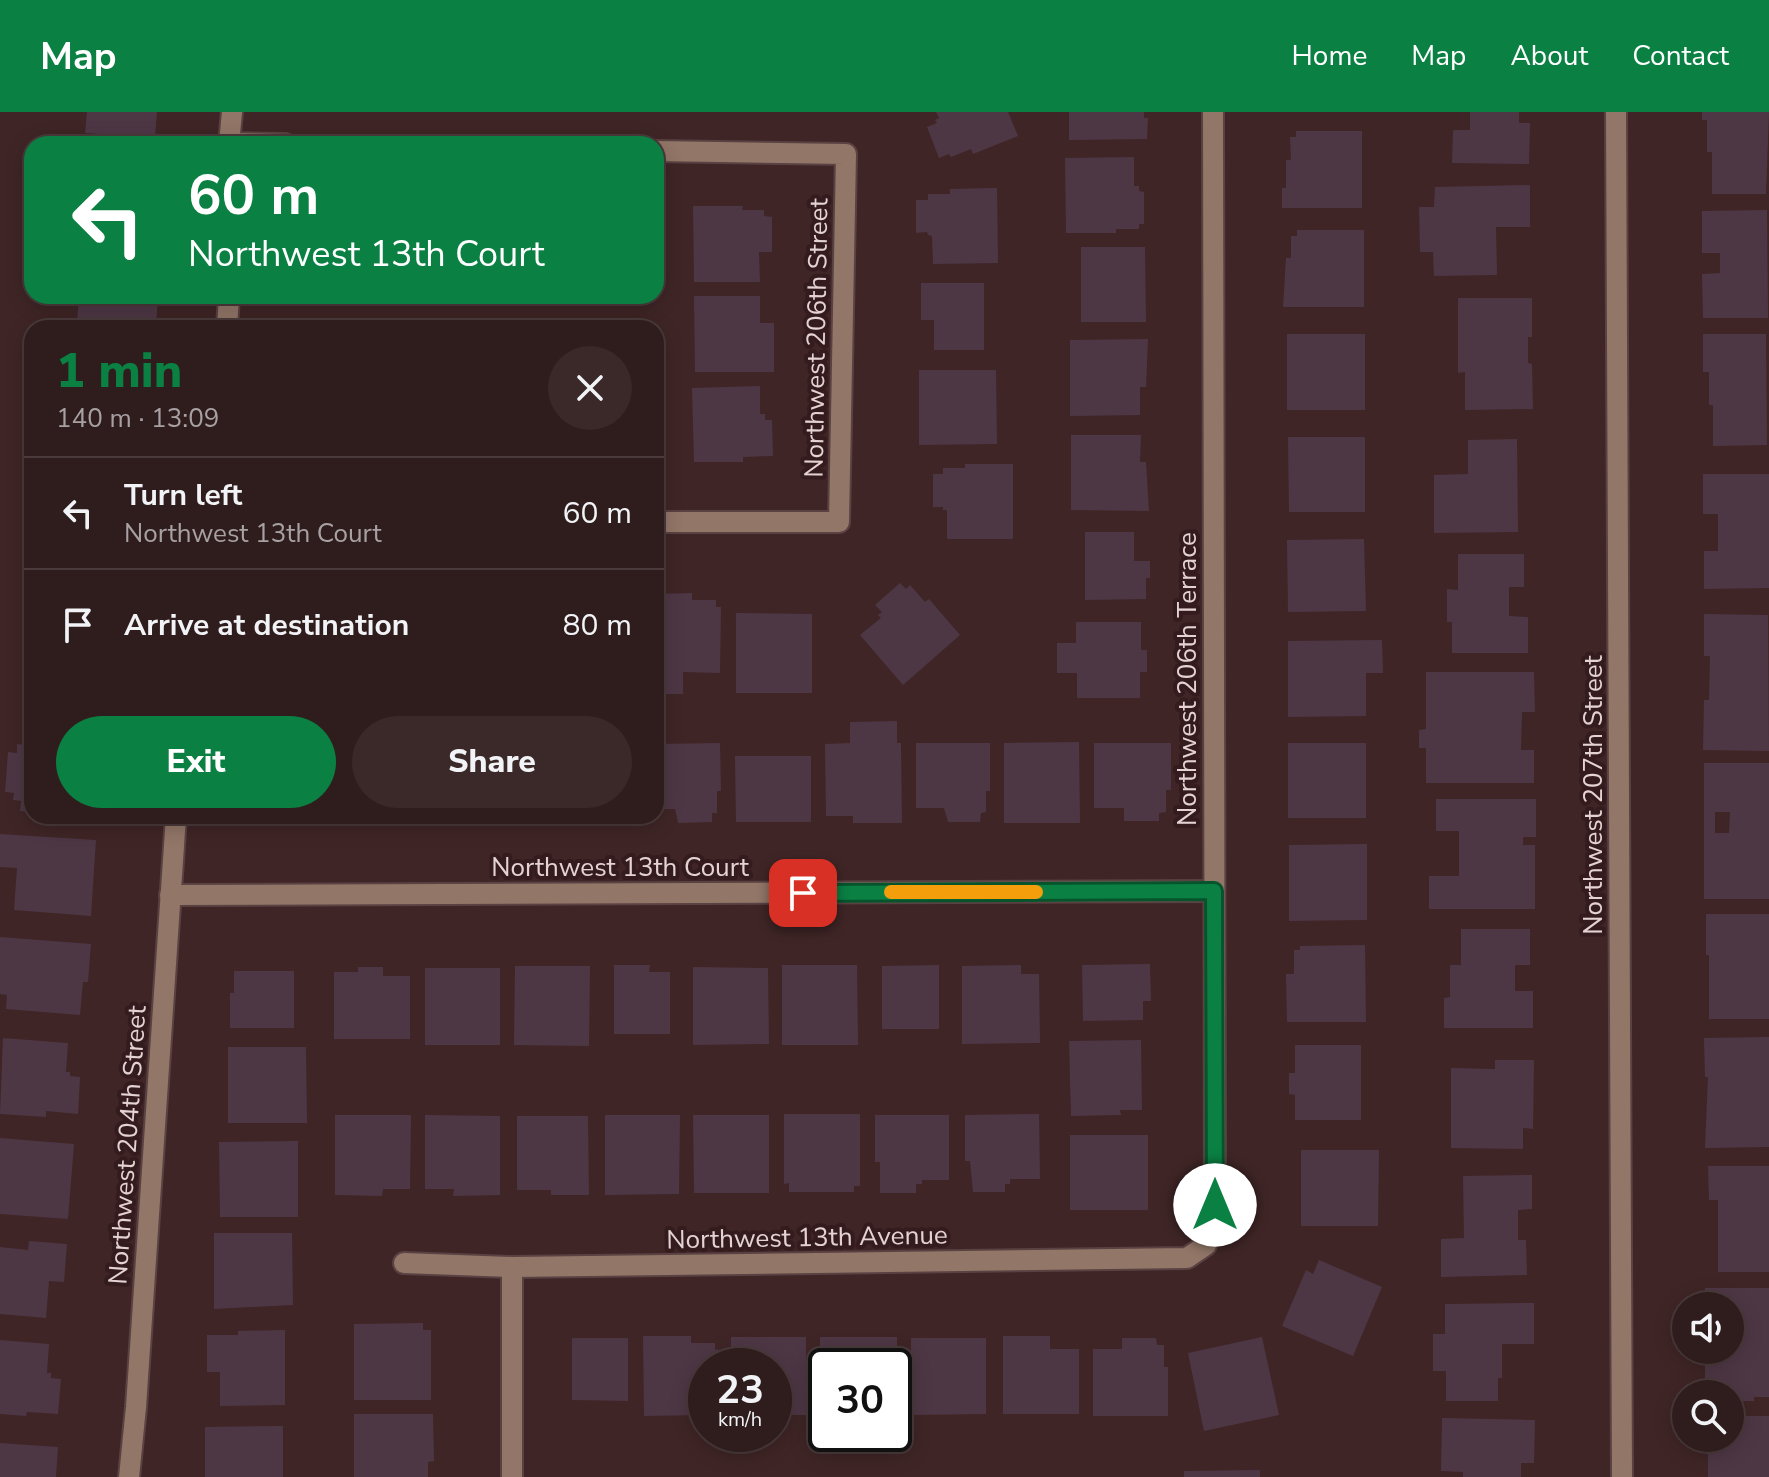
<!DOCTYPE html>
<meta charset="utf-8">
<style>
:root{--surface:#2f1c1c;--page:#3b2929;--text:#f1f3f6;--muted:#a7a1a3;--line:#4a3a3b;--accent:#0b8043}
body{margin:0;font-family:"Nunito Sans",sans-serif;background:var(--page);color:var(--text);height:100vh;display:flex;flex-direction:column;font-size:30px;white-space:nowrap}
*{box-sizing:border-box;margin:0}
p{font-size:26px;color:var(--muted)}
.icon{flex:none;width:44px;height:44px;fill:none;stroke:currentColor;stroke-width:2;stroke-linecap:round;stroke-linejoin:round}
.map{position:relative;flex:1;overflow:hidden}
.details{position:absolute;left:24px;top:208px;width:640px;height:504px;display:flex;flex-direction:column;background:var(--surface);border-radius:24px;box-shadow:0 4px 20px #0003,0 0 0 2px var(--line)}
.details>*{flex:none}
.hud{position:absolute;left:24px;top:24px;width:640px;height:168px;border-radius:24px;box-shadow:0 4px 20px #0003,0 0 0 2px var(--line);background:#0b8043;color:#fff;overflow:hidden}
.buttons{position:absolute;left:1672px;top:1180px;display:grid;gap:16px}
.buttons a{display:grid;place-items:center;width:72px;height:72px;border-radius:50%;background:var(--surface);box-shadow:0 4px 20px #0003,0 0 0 2px var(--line);font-size:40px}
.speed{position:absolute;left:688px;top:1236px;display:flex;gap:16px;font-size:40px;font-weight:700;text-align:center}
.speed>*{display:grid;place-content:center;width:104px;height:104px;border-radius:50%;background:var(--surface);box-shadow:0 4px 20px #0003,0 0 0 2px var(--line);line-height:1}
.speed small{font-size:20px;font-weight:400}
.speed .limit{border:4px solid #111;border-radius:12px;background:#fff;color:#111}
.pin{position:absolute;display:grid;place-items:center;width:68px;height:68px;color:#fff;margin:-34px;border-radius:16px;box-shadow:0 4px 12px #0006}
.me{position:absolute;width:88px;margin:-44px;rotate:0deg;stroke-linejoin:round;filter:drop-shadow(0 0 6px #0008)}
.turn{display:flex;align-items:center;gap:28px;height:168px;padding:0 32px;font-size:36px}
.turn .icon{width:104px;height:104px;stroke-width:2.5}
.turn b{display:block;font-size:56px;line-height:68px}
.round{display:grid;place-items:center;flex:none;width:84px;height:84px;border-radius:42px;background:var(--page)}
.summary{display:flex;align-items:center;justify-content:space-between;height:136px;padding:0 32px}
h1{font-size:48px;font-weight:800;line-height:60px;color:var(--accent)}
.primary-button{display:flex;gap:16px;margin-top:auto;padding:16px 32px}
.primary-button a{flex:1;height:92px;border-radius:48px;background:var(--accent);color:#fff;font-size:32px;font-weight:800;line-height:92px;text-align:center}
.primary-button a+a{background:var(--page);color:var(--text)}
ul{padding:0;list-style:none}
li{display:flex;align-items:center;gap:24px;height:112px;padding:0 32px;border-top:2px solid var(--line)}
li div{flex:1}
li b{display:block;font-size:30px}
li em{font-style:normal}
header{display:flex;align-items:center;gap:48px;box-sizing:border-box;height:112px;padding:0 40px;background:var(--accent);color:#fff}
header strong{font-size:38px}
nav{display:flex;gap:44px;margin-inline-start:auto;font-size:28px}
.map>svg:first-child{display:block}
.building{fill:#4e3745;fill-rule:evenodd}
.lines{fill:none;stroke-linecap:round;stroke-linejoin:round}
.minor-casing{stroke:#5a4142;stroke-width:24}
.minor{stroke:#927668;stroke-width:20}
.route-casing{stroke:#07532c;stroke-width:20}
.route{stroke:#0b8043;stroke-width:14}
.slow{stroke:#f59e0b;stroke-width:14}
.labels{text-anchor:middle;stroke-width:8;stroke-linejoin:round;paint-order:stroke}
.street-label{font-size:26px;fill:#e5d3d4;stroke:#341b1d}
</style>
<header>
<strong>Map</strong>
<nav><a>Home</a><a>Map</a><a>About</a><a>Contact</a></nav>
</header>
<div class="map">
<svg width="1769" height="1365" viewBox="0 0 1769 1365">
<rect width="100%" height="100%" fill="#3f2526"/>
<!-- building -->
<g class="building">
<polygon points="87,0 157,0 155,26 85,21"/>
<polygon points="936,0 1008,0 1018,24 973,42 971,37 951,45 949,42 939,46 927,15 937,11 935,8 939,6"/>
<polygon points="1069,0 1144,0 1144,6 1148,6 1147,27 1069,28"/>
<polygon points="1470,0 1519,0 1519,11 1530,11 1529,52 1452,51 1453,18 1470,18"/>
<polygon points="1702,0 1769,0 1766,82 1712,82 1712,40 1707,40 1707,8 1702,8"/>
<polygon points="1296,19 1362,19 1362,96 1282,96 1282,76 1286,76 1286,48 1291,48 1290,25 1296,25"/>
<polygon points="1134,45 1134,74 1139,74 1139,79 1144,80 1144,112 1139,112 1139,117 1116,117 1116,121 1066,121 1065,46"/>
<polygon points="1530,73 1530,115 1496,115 1497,163 1434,164 1433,140 1420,140 1419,95 1434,95 1435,75"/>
<polygon points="997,76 998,151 933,152 932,124 928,123 927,120 916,121 916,88 928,88 928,82 950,82 950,77"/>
<polygon points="693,94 743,94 742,98 764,98 764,104 772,105 772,140 759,140 760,170 694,170"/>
<polygon points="1767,98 1768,206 1703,206 1702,162 1720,161 1720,141 1702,141 1702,99"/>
<polygon points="1297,118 1364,118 1364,195 1283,195 1286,146 1291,146 1291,124 1297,124"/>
<polygon points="1081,135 1145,135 1146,210 1081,210"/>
<polygon points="921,171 984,171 984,238 934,238 934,208 921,208"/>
<polygon points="79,184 158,184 156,216 77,211"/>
<polygon points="397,184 472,184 472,188 397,189"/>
<rect x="486" y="184" width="75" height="4"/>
<polygon points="576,184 652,184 652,188 575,187"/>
<polygon points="694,184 760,184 760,211 774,211 774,260 695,260"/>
<polygon points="1458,186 1532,186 1532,225 1528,225 1528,251 1532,252 1533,297 1465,298 1465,260 1458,261"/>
<rect x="1287" y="222" width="78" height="76"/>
<polygon points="1703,222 1766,222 1767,333 1713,334 1713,293 1709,293 1709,260 1703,260"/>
<polygon points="1148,227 1146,275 1140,275 1140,303 1070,304 1070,228"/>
<polygon points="919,258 996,258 997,332 919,333"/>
<polygon points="760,274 760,302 765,302 765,308 772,308 773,344 743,345 743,350 694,350 692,276"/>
<polygon points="1071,323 1141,323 1140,350 1146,350 1149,399 1071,398"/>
<polygon points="1288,325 1365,325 1365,400 1289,400"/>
<polygon points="1517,327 1518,420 1434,421 1434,363 1468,362 1468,328"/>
<polygon points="965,352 1013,352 1013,427 947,427 947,398 943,398 943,395 933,395 933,362 943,362 943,356 965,356"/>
<polygon points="1703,362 1769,362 1769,476 1704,477 1704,439 1718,439 1718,402 1703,402"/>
<polygon points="1085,420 1134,420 1134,449 1150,449 1150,466 1146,466 1146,487 1085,488"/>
<polygon points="1364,427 1366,499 1288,500 1287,428"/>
<polygon points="1458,442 1524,442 1524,475 1509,475 1509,504 1528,505 1528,541 1452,541 1452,510 1447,510 1447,477 1458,478"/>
<polygon points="900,471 906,477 910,473 925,490 929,487 960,523 903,573 860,523 881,506 878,503 882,500 875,493"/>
<polygon points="692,481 692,488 716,488 716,495 721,495 720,561 683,560 683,582 656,582 656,482"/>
<polygon points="736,501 812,502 812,581 736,581"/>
<polygon points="1704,502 1768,503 1769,639 1703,638 1704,588 1709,588 1710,544 1704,544"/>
<polygon points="1076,510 1141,510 1141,538 1147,538 1147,560 1140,560 1140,586 1077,586 1077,561 1057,561 1057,531 1076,531"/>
<polygon points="1382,528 1383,561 1366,561 1366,604 1288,605 1288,529"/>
<polygon points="1426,560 1534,560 1535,600 1522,600 1521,638 1534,638 1534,671 1426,671 1426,636 1419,636 1419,618 1426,617"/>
<polygon points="897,609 897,631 901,631 902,711 853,711 853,704 826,704 825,632 850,631 850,610"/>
<polygon points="26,623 32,624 32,700 20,699 21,689 13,688 14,681 5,680 8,640 17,641 17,632 25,633"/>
<polygon points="1079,630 1080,711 1004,711 1004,631"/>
<polygon points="720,631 721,679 717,679 717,701 712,701 712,710 678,711 675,697 656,697 656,632"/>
<polygon points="916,631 990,631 990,679 986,679 986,700 981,701 980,710 948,710 944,696 916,696"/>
<polygon points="1094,631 1171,631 1171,678 1166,678 1166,700 1159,701 1159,709 1124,709 1124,696 1094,696"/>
<rect x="1288" y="631" width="78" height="75"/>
<polygon points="735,644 811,644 811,710 736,710"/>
<path d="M1704,651H1769V787H1704ZM1715,700H1730L1729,721H1715Z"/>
<polygon points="1436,687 1536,687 1536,725 1523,725 1523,733 1535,733 1535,797 1429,797 1429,764 1459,764 1459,719 1436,719"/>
<polygon points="256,704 319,704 319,707 256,708"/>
<rect x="386" y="704" width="33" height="7"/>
<rect x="474" y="704" width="34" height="8"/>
<polygon points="588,704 622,704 623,710 589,710"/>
<polygon points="0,722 96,728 91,804 14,798 17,756 0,755"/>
<polygon points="1367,732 1367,808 1289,809 1289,733"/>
<polygon points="1706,802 1769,802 1769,907 1709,907 1709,843 1706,843"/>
<polygon points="1461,817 1530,817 1530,853 1515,853 1515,879 1533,879 1533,916 1444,916 1444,886 1450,885 1450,853 1461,853"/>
<polygon points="0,825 91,832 88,870 83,870 80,903 6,897 7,883 0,882"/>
<polygon points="1365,833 1366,910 1287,910 1286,862 1294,862 1294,838 1300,838 1300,834"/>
<polygon points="1150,852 1151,889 1143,889 1143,908 1083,909 1082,853"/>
<polygon points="614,853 650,853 649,860 670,860 670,922 614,922"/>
<polygon points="782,853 857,853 858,933 782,933"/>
<polygon points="939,853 939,917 882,917 882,854"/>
<polygon points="1021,853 1021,862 1039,862 1040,931 962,932 962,854"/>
<polygon points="515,854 590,854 589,934 514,933"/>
<polygon points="358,855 383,855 383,864 410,864 410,927 334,927 334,860 358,860"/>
<polygon points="693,855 768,856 769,932 693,933"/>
<rect x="425" y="856" width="75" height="77"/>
<polygon points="234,859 294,859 294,916 230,916 230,881 234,881"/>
<polygon points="1769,925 1769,1035 1705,1036 1708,965 1705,965 1704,926"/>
<polygon points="3,926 68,931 66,960 70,960 70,964 80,965 78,1002 46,999 46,1005 0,1002"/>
<polygon points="1141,928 1142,998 1120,998 1121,1003 1071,1004 1069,929"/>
<polygon points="1295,933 1361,933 1361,1008 1295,1008 1295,983 1289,982 1289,961 1295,961"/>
<polygon points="228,935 306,935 307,1011 228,1011"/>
<polygon points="1495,948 1534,948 1533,1017 1523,1016 1523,1037 1451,1036 1451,956 1495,957"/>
<polygon points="784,1002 860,1002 860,1074 854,1074 854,1080 789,1080 789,1071 784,1072"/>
<polygon points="1039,1002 1040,1067 1010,1067 1010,1072 1005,1072 1005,1080 973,1080 970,1049 965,1049 965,1003"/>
<polygon points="335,1003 411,1003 410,1077 383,1077 382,1084 335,1083"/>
<polygon points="425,1003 500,1004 500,1083 453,1084 454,1077 425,1077"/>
<polygon points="605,1003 680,1003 679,1082 605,1083"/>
<polygon points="693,1003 769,1003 769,1081 694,1081"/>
<polygon points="875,1003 949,1003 949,1068 922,1068 922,1072 916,1072 916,1081 880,1081 880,1050 875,1050"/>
<polygon points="517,1004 588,1004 589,1083 551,1083 551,1078 517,1078"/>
<rect x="1070" y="1023" width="78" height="75"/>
<polygon points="0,1026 74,1032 68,1107 0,1102"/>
<polygon points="298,1029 298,1105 220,1105 219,1030"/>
<polygon points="1301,1038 1379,1038 1378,1114 1301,1114"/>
<polygon points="1708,1054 1769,1054 1769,1160 1718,1160 1718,1088 1709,1088"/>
<polygon points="1532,1063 1532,1097 1518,1098 1518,1128 1526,1128 1527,1163 1441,1165 1441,1127 1464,1126 1463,1064"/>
<polygon points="214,1121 292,1121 293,1193 214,1197"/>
<polygon points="29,1129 67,1132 64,1170 49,1169 46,1206 0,1202 0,1135 28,1138"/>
<polygon points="1319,1148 1382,1175 1353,1244 1282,1214 1306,1158 1313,1162"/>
<polygon points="1705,1176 1769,1176 1769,1285 1754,1285 1754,1289 1730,1289 1730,1282 1705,1282 1705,1238 1730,1238 1730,1194 1705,1194"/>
<polygon points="1534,1191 1534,1232 1502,1232 1502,1266 1498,1266 1498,1289 1446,1289 1446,1259 1433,1259 1433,1222 1445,1222 1445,1192"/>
<polygon points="423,1211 423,1218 431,1218 431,1288 354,1288 354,1212"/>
<polygon points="285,1218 285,1293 220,1294 220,1260 207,1260 207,1223 238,1223 238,1219"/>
<polygon points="643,1224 691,1224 691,1231 715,1231 715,1238 718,1237 718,1254 706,1254 706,1303 644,1304"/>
<polygon points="1003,1224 1050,1224 1050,1237 1079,1237 1079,1302 1003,1302"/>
<polygon points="731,1225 806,1225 806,1303 774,1303 774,1254 731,1254"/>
<polygon points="820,1225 897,1225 897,1254 826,1254 826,1303 820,1303"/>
<polygon points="1262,1225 1279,1303 1204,1319 1188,1241"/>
<polygon points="572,1226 628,1226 628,1289 572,1288"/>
<polygon points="911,1226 986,1226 986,1302 911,1303"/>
<polygon points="1122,1226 1156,1226 1157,1233 1164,1233 1164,1255 1168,1255 1168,1304 1093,1304 1093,1237 1122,1237"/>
<polygon points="0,1228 49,1232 47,1261 51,1261 51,1266 61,1267 58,1302 27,1300 26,1304 0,1302"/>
<polygon points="354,1302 433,1302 434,1349 428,1350 428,1365 354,1365"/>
<polygon points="1730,1304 1769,1304 1769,1365 1708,1365 1708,1326 1730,1326"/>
<polygon points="1442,1306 1535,1308 1534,1351 1521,1351 1521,1365 1463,1365 1463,1360 1441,1359"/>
<polygon points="283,1314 283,1365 205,1365 205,1315"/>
<polygon points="0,1331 58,1335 56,1365 0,1365"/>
<polygon points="1260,1358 1260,1365 1184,1365 1184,1359"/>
</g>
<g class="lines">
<!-- minor casing -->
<g class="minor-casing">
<g id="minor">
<polyline points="1616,0 1622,1365"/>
<polyline points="229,31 285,32"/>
<polyline points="229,32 232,0"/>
<polyline points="656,39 846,42 839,410 656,410"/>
<polyline points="227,216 229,184"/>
<polyline points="170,783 1214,779"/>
<polyline points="404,1151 512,1155 1187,1146 1206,1133 1215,1093 1213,0"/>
<polyline points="129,1365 136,1295 176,704"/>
<polyline points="512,1365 512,1155"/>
</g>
</g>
<!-- minor -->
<use href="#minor" class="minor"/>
</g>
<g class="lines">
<!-- route casing -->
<g class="route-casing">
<polyline id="route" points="803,781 1214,779 1215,1093"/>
</g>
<!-- route -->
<use href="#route" class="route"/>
<!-- slow -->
<polyline class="slow" points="891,780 1036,780"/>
</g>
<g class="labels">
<!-- street labels -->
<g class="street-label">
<text transform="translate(816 226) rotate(-89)" y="9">Northwest 206th Street</text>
<text transform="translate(1187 567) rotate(-90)" y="9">Northwest 206th Terrace</text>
<text transform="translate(1593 683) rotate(-90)" y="9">Northwest 207th Street</text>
<text x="620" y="764">Northwest 13th Court</text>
<text transform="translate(127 1033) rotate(-86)" y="9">Northwest 204th Street</text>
<text transform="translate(807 1125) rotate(-1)" y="9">Northwest 13th Avenue</text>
</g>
</g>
</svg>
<div class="buttons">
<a><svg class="icon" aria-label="sound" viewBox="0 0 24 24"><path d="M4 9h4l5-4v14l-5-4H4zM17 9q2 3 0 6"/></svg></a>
<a><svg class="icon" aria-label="search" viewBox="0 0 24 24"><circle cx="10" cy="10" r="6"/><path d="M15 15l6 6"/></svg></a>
</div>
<div class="speed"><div>23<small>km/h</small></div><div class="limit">30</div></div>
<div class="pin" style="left:803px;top:781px;background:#d93025"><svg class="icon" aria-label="arrive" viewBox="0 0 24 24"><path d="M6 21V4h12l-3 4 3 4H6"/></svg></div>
<svg class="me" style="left:1215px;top:1093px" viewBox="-20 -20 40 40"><circle r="19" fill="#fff"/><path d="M0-13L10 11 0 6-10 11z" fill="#0b8043"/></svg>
<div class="hud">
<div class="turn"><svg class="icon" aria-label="left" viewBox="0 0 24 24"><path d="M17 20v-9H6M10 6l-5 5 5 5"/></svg><div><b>60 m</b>Northwest 13th Court</div></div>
</div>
<section class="details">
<div class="summary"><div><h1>1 min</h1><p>140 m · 13:09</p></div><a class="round"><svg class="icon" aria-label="close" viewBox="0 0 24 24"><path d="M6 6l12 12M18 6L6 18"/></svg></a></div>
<ul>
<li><svg class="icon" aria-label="left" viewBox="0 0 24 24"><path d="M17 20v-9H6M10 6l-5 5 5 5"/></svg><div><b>Turn left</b><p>Northwest 13th Court</p></div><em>60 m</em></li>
<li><svg class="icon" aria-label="arrive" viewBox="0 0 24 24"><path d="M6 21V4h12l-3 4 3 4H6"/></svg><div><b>Arrive at destination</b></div><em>80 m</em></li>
</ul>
<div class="primary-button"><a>Exit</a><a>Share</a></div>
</section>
</div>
